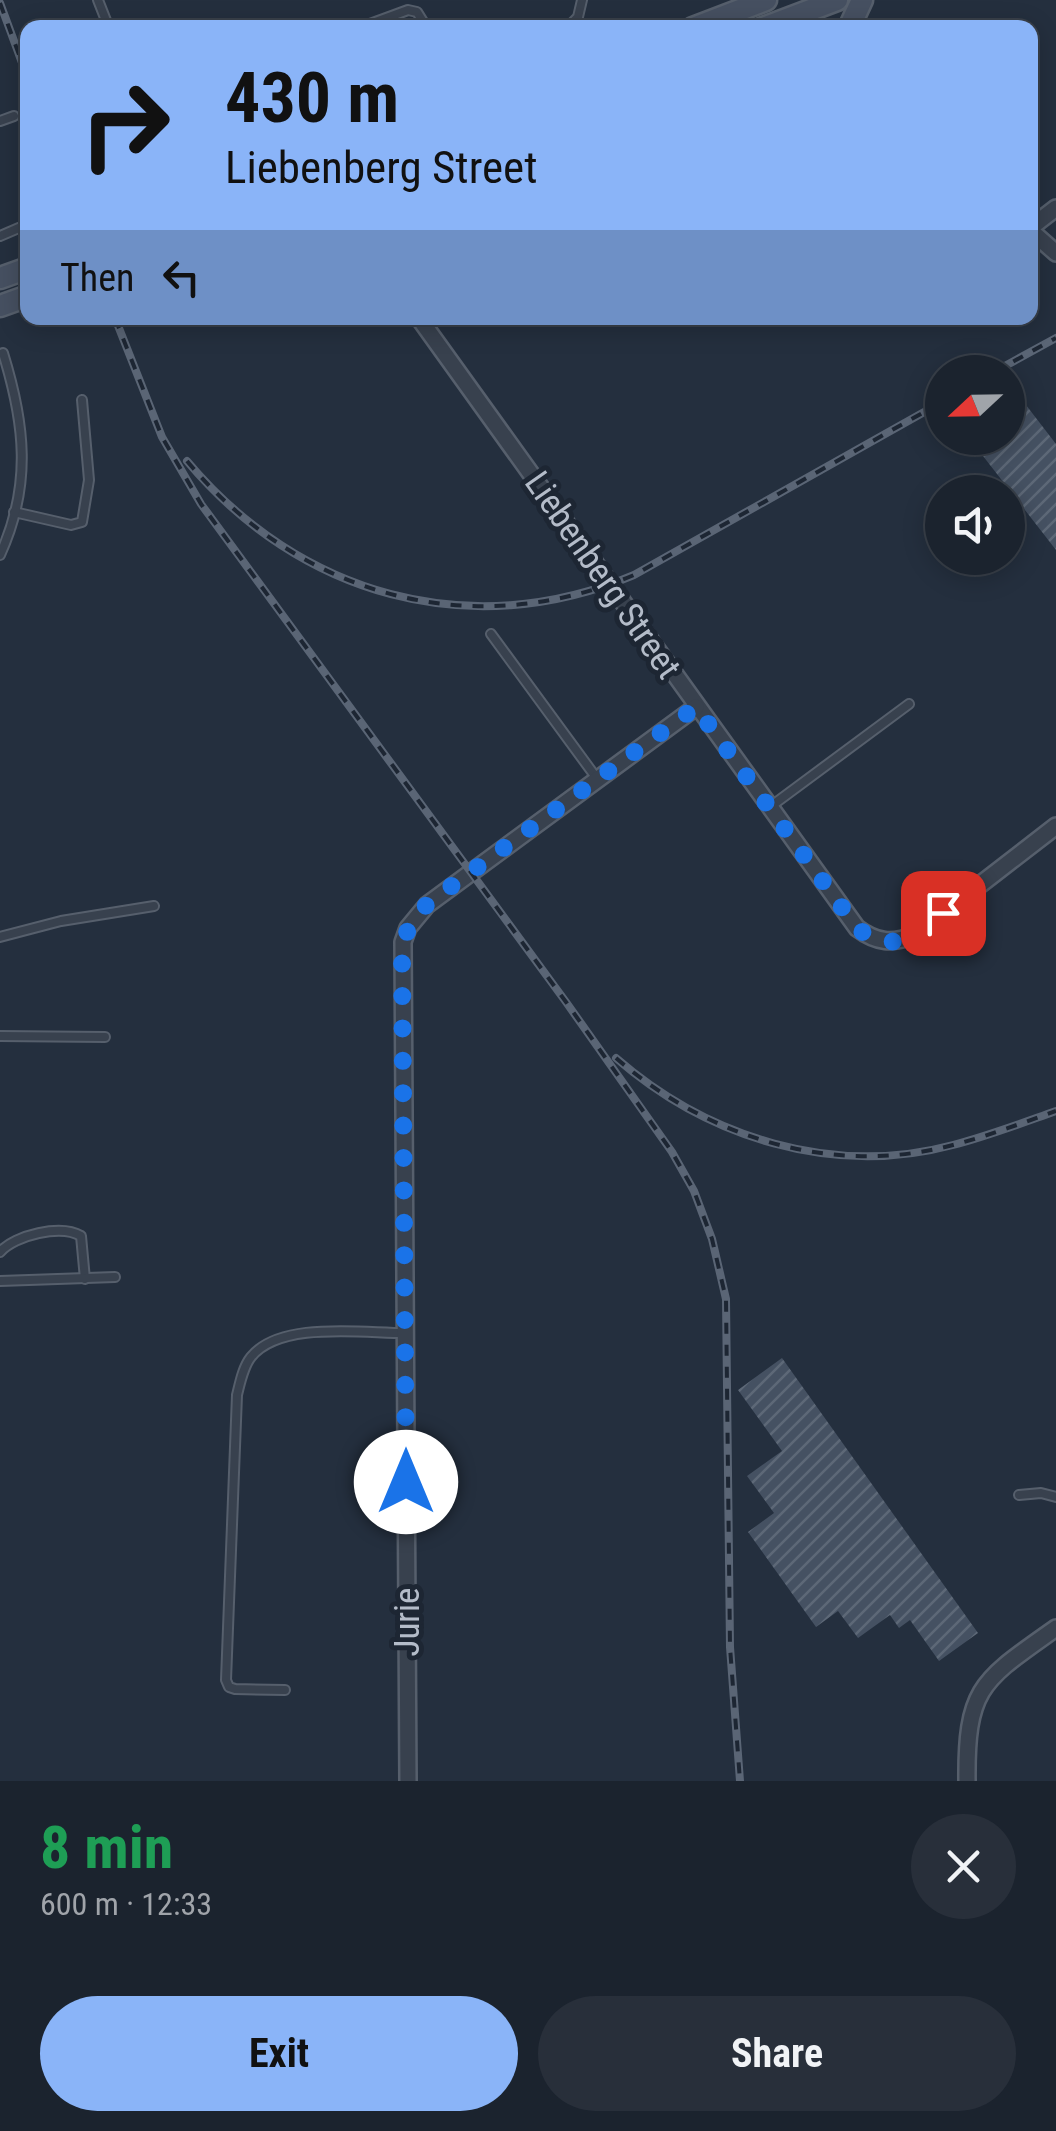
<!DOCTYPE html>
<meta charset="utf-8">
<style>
:root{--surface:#1b232e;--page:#282f3a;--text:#f1f3f6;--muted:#a0a4aa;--line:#39404a;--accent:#8ab4f8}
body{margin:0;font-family:"Roboto Condensed",sans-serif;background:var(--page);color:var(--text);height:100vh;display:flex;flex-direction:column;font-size:38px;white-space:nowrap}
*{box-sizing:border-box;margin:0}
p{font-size:32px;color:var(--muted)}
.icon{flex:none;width:55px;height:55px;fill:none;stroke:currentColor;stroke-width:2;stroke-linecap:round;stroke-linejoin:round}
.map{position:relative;height:1781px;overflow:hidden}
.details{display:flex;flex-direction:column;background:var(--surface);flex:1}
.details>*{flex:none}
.top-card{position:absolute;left:20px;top:20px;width:1018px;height:305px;border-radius:20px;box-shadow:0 5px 25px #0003,0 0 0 2px var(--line);background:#8ab4f8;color:#111;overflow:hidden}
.needle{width:65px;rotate:248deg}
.buttons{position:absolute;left:925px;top:355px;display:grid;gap:20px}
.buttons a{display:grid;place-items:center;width:100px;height:100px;border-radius:50%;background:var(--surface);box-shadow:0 5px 25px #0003,0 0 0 2px var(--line);font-size:50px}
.pin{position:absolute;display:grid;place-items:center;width:85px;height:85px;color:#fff;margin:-42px;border-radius:20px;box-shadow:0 5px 15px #0006}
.me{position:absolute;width:110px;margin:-55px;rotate:0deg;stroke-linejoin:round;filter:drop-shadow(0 0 8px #0008)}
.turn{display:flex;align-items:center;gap:35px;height:210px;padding:0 40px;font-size:45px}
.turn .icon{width:130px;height:130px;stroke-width:2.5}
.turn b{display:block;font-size:70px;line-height:85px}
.then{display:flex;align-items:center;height:95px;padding:0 40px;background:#0003;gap:20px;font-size:38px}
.round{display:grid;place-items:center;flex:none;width:105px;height:105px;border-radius:52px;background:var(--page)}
.head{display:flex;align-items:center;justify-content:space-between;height:170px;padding:0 40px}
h1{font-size:60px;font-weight:700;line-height:75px;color:#1e9e55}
.primary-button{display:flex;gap:20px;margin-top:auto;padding:20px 40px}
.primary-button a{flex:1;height:115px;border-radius:60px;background:var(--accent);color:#111;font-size:40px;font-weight:700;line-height:115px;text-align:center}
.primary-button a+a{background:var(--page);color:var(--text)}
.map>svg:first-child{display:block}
.building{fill:url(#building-hatch)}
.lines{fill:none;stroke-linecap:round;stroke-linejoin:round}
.lane-casing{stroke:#565f6c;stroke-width:12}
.street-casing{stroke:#565f6c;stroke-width:20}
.secondary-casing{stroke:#565f6c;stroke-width:25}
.lane{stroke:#38414e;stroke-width:8}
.street{stroke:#38414e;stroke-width:15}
.secondary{stroke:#465061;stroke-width:20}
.rail-casing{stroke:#5a6575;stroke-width:8}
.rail{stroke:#1d2633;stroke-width:4;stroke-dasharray:11;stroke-linecap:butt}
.route{stroke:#1a73e8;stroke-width:18;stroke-dasharray:0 32.4}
.labels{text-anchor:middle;stroke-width:10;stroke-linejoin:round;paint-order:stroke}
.street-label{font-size:35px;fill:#b4bcc9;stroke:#1d2633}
</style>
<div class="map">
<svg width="1056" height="1781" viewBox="0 0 1056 1781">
<defs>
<pattern id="building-hatch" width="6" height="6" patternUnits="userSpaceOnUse" patternTransform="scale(2.5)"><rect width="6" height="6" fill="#455162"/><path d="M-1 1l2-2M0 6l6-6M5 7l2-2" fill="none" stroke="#5d6877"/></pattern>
</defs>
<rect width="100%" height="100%" fill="#242f3e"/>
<!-- building -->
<g class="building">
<polygon points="1016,392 1056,444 1056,550 969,438 1008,438 1008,399"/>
<polygon points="782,1358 978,1633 939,1661 910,1620 899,1628 890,1615 858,1638 838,1611 816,1627 748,1532 774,1513 747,1476 782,1451 738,1390"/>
</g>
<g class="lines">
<!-- lane casing -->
<g class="lane-casing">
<g id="lane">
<polyline points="98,0 109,28"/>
<polyline points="359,28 408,10 417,12 427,28"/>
<polyline points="567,28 578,17 582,0"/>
<polyline points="0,121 14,116"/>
<polyline points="0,236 28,224"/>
<polyline points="14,512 71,525 82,522 89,480 82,400"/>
<path d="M0,555C32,485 25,424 3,353"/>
<polyline points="491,634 598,780"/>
<polyline points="770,807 909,704"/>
<polyline points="0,937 61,921 154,906"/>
<polyline points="0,1036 105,1037"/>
<path d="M0,1252C15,1235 61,1224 81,1236L85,1279"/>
<polyline points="0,1281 115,1277"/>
<polyline points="1019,1495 1041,1493 1056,1497"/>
<path d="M285,1690L235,1689L229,1687L226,1680L237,1395C240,1383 243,1367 251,1357C280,1321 361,1333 405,1333"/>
</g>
</g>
<!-- street casing -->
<g class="street-casing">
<g id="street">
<polyline points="1030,228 1056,208"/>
<polyline points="1030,230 1056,253"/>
<path d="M419,318L857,928C877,943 892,944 915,935L1056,826"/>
<polyline points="408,1781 403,942 408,928 427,905 696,707"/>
<path d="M967,1781C966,1686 983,1680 1056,1628"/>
</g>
</g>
<!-- secondary casing -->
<g class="secondary-casing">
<g id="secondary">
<polyline points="693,28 766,0"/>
<polyline points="763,28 837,0"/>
<polyline points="849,28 862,0"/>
<polyline points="0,278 28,268"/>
<polyline points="0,306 28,296"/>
</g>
</g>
<!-- lane -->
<use href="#lane" class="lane"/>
<!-- street -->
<use href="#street" class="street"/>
<!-- secondary -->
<use href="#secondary" class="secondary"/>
<!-- rail casing -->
<g class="rail-casing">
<g id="rail">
<polyline points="0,3 28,79"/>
<polyline points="115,318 162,437 201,504 566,1002 672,1152 694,1191 712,1239 726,1299 730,1647 740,1781"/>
<polyline points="994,372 1056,338"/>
<path d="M187,461C299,595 470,644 634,575L942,402"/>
<path d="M616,1058C708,1138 833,1177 953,1145C988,1136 1022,1123 1056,1111"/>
</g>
</g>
<!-- rail -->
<use href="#rail" class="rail"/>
</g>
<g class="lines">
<!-- route -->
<path class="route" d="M406,1482L402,955L408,928L427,904L696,707L857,928C893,956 913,936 943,913"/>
</g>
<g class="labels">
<!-- street labels -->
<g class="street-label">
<text transform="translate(603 575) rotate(55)" y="12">Liebenberg Street</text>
<text transform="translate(407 1622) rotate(-90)" y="12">Jurie</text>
</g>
</g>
</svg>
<div class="buttons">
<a><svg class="needle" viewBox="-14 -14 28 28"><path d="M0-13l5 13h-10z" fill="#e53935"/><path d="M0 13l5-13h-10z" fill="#a0a4aa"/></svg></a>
<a><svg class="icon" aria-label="sound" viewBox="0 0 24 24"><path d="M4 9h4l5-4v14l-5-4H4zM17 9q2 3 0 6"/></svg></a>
</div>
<div class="pin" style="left:943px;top:913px;background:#d93025"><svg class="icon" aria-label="arrive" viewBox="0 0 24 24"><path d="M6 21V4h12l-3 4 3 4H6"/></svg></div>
<svg class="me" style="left:406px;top:1482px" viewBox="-20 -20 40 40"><circle r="19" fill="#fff"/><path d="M0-13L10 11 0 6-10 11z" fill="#1a73e8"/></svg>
<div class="top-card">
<div class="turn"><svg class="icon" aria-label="right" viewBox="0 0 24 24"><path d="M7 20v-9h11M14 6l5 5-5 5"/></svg><div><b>430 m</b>Liebenberg Street</div></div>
<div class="then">Then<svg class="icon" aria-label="left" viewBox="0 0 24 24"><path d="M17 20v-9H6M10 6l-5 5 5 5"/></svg></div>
</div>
</div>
<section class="details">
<div class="head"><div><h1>8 min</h1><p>600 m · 12:33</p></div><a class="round"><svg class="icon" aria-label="close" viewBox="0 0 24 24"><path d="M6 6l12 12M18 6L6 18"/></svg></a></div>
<div class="primary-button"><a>Exit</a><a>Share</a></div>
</section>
